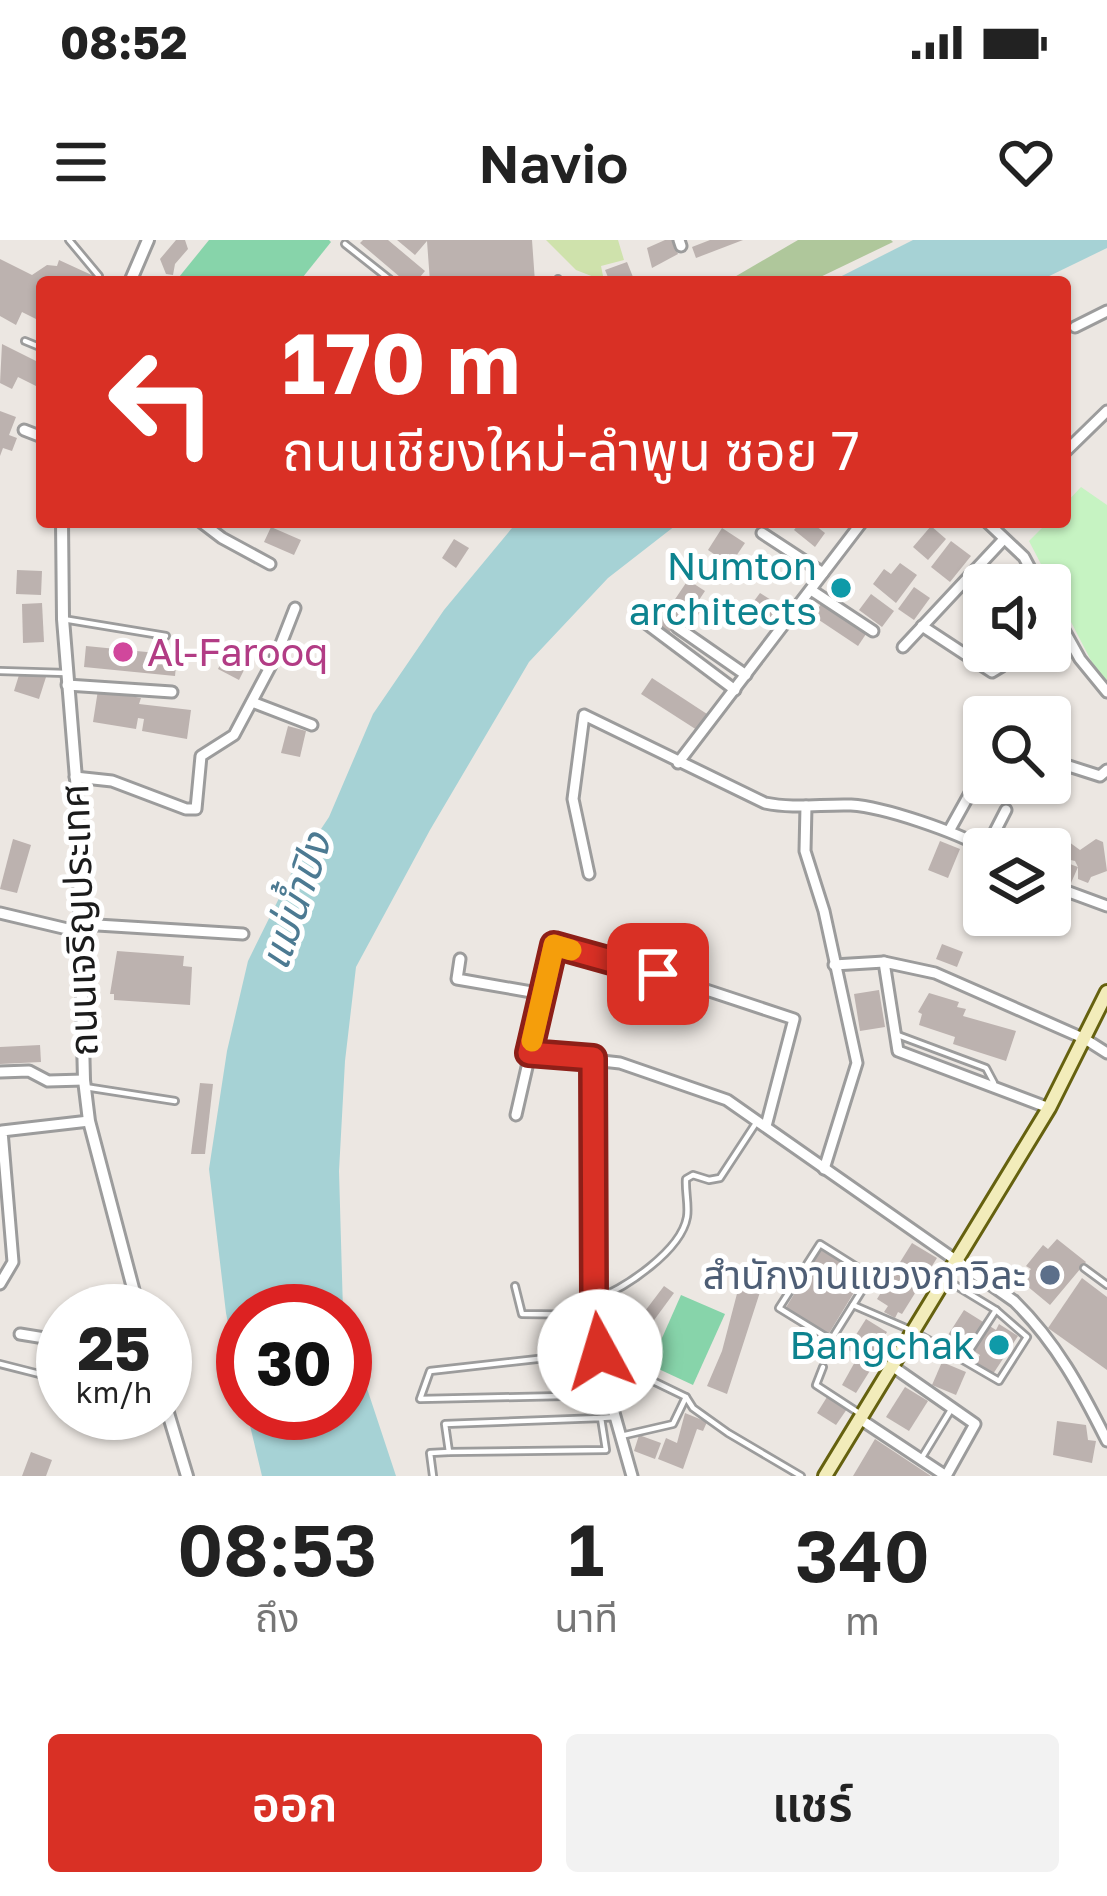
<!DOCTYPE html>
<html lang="th">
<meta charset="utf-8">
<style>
:root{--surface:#fff;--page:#f2f2f2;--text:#222;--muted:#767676;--accent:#d93025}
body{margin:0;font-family:"Golos Text","Noto Sans Thai",sans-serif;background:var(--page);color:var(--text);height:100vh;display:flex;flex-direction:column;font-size:45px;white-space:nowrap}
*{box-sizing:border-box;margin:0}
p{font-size:39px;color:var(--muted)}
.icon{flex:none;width:66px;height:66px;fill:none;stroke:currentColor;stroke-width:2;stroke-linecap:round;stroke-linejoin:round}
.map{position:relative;height:1236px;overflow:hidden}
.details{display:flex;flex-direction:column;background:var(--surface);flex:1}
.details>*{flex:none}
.hud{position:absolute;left:36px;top:36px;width:1035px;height:252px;border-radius:12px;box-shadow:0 3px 9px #0004;background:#d93025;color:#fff;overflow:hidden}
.fabs{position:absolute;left:963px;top:324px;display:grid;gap:24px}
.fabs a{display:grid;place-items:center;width:108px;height:108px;border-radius:12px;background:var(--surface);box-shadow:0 3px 9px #0004;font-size:60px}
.speed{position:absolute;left:36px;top:1044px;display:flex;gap:24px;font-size:60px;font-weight:700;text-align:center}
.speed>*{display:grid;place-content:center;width:156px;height:156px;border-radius:50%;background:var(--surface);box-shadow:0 3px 9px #0004;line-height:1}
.speed small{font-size:30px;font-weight:400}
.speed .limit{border:18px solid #d22;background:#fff;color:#111}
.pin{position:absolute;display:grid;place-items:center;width:102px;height:102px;color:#fff;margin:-51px;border-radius:24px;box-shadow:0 6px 18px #0006}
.me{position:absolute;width:132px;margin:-66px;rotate:354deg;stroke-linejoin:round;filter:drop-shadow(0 0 9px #0008)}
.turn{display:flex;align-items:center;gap:42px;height:252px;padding:0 48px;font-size:54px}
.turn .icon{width:156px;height:156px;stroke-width:2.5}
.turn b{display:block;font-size:84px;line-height:102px}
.eta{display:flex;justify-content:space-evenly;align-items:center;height:204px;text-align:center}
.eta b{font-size:72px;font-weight:600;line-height:84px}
.primary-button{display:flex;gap:24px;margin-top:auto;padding:24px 48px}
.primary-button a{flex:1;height:138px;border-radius:12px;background:var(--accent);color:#fff;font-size:48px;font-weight:600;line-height:138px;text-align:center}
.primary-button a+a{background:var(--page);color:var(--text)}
.status{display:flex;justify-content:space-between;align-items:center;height:84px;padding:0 60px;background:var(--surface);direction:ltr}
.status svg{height:33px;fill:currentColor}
header{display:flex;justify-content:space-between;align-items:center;height:156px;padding:0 48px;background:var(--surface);font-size:54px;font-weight:600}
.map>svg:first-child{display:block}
.grass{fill:#cfe2ac}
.forest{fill:#afc79b}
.park{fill:#c6f3c2}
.pitch{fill:#87d4aa}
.water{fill:#a6d2d5}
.building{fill:#bcb2af}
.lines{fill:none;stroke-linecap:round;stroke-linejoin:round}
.service-casing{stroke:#9c9c9c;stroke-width:10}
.minor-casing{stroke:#9c9c9c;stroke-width:15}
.tertiary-casing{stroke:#9c9c9c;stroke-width:16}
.secondary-casing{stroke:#65610f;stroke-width:18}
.service{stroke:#fff;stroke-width:4.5}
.minor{stroke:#fff;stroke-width:9}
.tertiary{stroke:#fff;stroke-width:10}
.secondary{stroke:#f2ecba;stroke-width:12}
.route-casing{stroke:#8d1f18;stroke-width:30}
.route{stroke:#d93025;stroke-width:21}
.slow{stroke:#f59e0b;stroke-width:21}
.culture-dot{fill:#0f9aa8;stroke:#fff;stroke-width:4.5}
.hotel-dot{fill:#d1479c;stroke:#fff;stroke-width:4.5}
.service-dot{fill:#5c6f8a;stroke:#fff;stroke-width:4.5}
.labels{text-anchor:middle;stroke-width:10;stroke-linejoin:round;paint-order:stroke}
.culture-label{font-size:39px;fill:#0d838f;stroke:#fff;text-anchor:end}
.hotel-label{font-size:39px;fill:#b23c85;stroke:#fff;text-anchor:start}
.street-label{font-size:39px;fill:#1b1b1b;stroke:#fff}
.service-label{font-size:39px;fill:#4e5e75;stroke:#fff;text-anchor:end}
.water-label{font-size:42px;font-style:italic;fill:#4c7a92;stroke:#fff}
</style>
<div class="status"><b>08:52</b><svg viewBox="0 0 49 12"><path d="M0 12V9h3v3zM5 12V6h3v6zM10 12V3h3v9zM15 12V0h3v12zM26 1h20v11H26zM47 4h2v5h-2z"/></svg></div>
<header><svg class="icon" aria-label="menu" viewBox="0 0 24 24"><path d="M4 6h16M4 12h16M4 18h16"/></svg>Navio<svg class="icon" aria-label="heart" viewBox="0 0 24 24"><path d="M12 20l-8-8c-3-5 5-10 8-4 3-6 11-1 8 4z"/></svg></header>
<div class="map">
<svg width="1107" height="1236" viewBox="0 0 1107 1236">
<rect width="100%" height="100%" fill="#ece7e2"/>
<!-- grass -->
<polygon class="grass" points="546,0 618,0 624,20 601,26 604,41 576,30"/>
<!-- forest -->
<polygon class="forest" points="798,0 891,0 893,2 810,42 726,42"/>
<!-- park -->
<polygon class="park" points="1081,247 1107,265 1107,444 1098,434 1029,301 1048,282 1065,282 1065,264"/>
<!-- pitch -->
<g class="pitch">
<polygon points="209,0 329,0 331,2 299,42 175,42"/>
<polygon points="681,1055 725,1074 693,1145 650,1125"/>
</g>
<!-- water -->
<g class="water">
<polygon points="913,0 1107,0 1107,8 1037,42 830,42"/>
<polygon points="517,282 680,282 608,338 529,422 430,590 356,727 345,821 339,931 343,1071 243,1071 243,1158 226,1073 209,929 227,811 248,721 291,634 329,577 373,474 444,370"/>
<polygon points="345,1082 396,1236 262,1236 247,1173 345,1173"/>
</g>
<!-- building -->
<g class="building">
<polygon points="176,0 185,0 188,9 175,24 173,35 166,34 160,19"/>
<polygon points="363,0 388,0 425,31 420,37 426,42 396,42 400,37 360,3"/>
<polygon points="397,0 532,0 535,42 430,42 427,1 415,15"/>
<polygon points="665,0 672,0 678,14 652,28 647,8"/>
<polygon points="710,0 743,0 696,18 692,7"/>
<polygon points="0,19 32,35 47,25 57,26 59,20 96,37 94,42 42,42 42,82 22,72 16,85 0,76"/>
<polygon points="627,22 633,37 610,42 605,30"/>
<polygon points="2,104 42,124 42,149 18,137 12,149 0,143"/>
<polygon points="0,171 16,177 9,195 17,198 12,211 3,208 0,216"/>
<polygon points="800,282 811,282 825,293 815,307 794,290"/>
<polygon points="931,286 946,299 928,320 913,307"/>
<polygon points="271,287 301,300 294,315 264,302"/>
<polygon points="722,288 745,303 730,325 708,310"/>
<polygon points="454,299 469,308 456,328 442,318"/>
<polygon points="951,301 971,316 950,342 931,327"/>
<polygon points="900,323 917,335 896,363 873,344 884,329 891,334"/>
<polygon points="17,330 42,331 41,355 16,354"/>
<polygon points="688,340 705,351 697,363 704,367 692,383 681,376 669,393 648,379 656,367 665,374"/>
<polygon points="914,347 930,358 914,380 898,369"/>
<polygon points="760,353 787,370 778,383 751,365"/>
<polygon points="871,354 894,371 882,387 859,370"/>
<polygon points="823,361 868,391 858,406 813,376"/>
<polygon points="42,363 44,402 23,403 22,364"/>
<polygon points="86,406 177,415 175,436 84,427"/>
<polygon points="228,409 249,420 239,440 218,429"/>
<polygon points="19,435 46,437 39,459 14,451"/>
<polygon points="652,438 707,474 697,490 641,454"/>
<polygon points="98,450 141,458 139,464 191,470 187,499 142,491 144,479 138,478 136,489 93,482"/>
<polygon points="288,486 306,491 300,517 281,513"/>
<polygon points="13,599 31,605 17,653 0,649"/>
<polygon points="1096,599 1103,602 1107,631 1091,637 1088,643 1078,639 1078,627 1071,643 1053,636 1059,620 1078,627 1075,621 1062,618 1069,602 1080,610"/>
<polygon points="940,601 960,609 948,638 928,630"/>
<polygon points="942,704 963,712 957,727 936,719"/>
<polygon points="117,711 184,716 183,726 192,727 190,765 114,760 114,754 110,754"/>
<polygon points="879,750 885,787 860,791 854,754"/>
<polygon points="929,753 959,762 957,767 966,769 963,776 1016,791 1006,821 953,804 955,797 919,785 922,774 918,772"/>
<polygon points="40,805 41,822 0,824 0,807"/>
<polygon points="200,843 213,844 205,914 191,914"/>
<polygon points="1057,999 1086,1022 1050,1065 1021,1041 1031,1029 1026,1026 1043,1005 1048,1009"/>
<polygon points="912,1003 937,1018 902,1074 898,1072 895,1078 884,1072 888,1066 877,1059"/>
<polygon points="821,1010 864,1036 828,1095 785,1069"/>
<polygon points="1082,1038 1107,1057 1107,1130 1048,1088"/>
<polygon points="664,1046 674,1053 649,1087 639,1079"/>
<polygon points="739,1046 760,1052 727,1154 707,1146 722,1111"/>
<polygon points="964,1070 996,1090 999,1084 1018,1096 993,1134 975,1123 980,1115 948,1095"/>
<polygon points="866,1079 887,1092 868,1123 847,1109"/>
<polygon points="856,1120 871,1129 856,1153 842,1145"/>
<polygon points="942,1122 966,1132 956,1155 932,1145"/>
<polygon points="905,1147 928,1161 909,1191 886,1177"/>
<polygon points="827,1157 847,1169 836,1185 817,1173"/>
<polygon points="685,1173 707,1182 703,1191 697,1189 683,1229 658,1219 666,1198 677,1203"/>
<polygon points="1057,1181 1086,1185 1088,1200 1096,1201 1092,1223 1053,1215"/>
<polygon points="639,1195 661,1203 655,1219 634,1211"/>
<polygon points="875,1199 931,1236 853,1236"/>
<polygon points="31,1212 52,1220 46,1236 22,1236"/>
</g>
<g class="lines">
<!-- service casing -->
<g class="service-casing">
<g id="service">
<polyline points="69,0 99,36 99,42"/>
<polyline points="345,4 393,42"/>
<polyline points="555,42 558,39 561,42"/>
<polyline points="25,101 42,108"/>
<polyline points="63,379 166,396"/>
<polyline points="0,431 66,433"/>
<polyline points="895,794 986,828 994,843"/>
<polyline points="85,847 175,861"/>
<polygon points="820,1004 871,1036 831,1100 779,1068"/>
<polyline points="1084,1028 1107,1045"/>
<polyline points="515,1046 522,1074 596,1075"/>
<path d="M596,1059C625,1048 681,1011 687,977C689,965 685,951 686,939L693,935L709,940L720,938L758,880"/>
<polyline points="853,1065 913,1091 999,1141 1027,1097 996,1070 950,1042"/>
<polyline points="600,1112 430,1131 420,1159 609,1155"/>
<polyline points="964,1119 996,1070"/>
<polyline points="0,1124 63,1140"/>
<polyline points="609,1127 620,1125 686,1157 693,1168 728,1193 801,1236"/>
<polyline points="823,1127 816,1145 862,1175"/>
<polyline points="601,1178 606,1210 449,1212 445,1184 601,1178 616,1177"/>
<polyline points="621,1196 673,1184 686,1157"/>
<polyline points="921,1219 952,1168"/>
<polyline points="433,1236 430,1213 449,1212"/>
</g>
</g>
<!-- minor casing -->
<g class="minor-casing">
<g id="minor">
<polyline points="679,0 681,6"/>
<polyline points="1075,87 1107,71"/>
<polyline points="24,190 42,197"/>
<polyline points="1065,212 1107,171"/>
<polyline points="201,282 222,298 270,324"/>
<polyline points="987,282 1024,317 1039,345"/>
<polyline points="762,293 823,333"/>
<polyline points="811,350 873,391"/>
<polyline points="1050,365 1080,419 1107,452"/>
<polyline points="643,381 735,450"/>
<polyline points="922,386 992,432 1002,426"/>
<polyline points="677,387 746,435"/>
<polyline points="903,407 1004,299"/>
<polyline points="67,445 172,452"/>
<polyline points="252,462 312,485"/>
<polyline points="980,493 984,494"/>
<polyline points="1050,520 1100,536 1107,530"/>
<polyline points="678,523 862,282"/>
<polyline points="75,537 112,541 186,569 196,569 201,516 234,495 277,414 295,368"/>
<polyline points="806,566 805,611 824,671 857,823 824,929"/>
<polyline points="949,591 984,528"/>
<path d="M589,634L573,559L584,475L765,563C794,569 822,564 851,565C885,567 956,592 986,609L1006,570"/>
<polyline points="1050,645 1107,666"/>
<polyline points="0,673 80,692"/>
<polyline points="1000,683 1003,675"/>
<polyline points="81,684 243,694"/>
<polyline points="460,719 457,739 543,754"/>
<polyline points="834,725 884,722"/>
<path d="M529,813L620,823L727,860L1014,1061C1056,1102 1081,1149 1107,1201"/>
<polyline points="593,818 594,1060 609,1155 632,1236"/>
<polyline points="0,832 29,831 48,841 84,840"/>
<polyline points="1049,868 898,811 884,722 935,733 1085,799 1107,813"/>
<polyline points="516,875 555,705 658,734 794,779 766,886"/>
<polyline points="0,1044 13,1022 2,891 89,881"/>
<polyline points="20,1094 63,1101"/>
<polyline points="860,1179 946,1236 975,1184 892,1126"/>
</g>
</g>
<!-- tertiary casing -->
<g class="tertiary-casing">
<g id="tertiary">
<polyline points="130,42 148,0"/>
<polyline points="62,282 63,379 77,551 84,840 89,881 139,1071"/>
<polyline points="165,1163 187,1236"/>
</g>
</g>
<!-- secondary casing -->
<g class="secondary-casing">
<polyline id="secondary" points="825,1236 1049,868 1107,752"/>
</g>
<!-- service -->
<use href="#service" class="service"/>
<!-- minor -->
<use href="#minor" class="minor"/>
<!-- tertiary -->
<use href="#tertiary" class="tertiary"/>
<!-- secondary -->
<use href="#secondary" class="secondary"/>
</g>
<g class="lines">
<!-- route casing -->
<g class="route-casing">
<polyline id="route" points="600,1112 594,1060 593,818 529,813 554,705 658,734"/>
</g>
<!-- route -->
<use href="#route" class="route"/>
<!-- slow -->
<polyline class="slow" points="532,801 554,705 571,710"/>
</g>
<!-- markers -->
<g class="culture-dot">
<circle cx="841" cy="348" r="12"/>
<circle cx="999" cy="1105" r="12"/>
</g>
<circle class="hotel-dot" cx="123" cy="412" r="12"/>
<circle class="service-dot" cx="1050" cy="1035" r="12"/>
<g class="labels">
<!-- culture labels -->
<g class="culture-label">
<text x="817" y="340">Numton<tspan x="817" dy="45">architects</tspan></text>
<text x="975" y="1119">Bangchak</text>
</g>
<!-- hotel labels -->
<g class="hotel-label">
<text x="147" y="426">Al-Farooq</text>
</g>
<!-- street labels -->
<g class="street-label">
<text transform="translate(79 680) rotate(-92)" y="14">ถนนเจริญประเทศ</text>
</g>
<!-- service labels -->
<g class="service-label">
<text x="1026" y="1049">สำนักงานแขวงกาวิละ</text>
</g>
<!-- water labels -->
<g class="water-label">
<text transform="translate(295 661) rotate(-71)" y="15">แม่น้ำปิง</text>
</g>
</g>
</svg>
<div class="fabs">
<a><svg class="icon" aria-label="sound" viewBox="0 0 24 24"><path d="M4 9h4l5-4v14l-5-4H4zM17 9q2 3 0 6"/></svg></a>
<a><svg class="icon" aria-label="search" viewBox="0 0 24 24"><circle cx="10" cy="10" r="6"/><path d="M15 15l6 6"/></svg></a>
<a><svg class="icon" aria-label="layers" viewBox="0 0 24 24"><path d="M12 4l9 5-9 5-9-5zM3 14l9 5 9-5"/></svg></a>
</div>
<div class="speed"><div>25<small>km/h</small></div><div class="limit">30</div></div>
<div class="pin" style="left:658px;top:734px;background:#d93025"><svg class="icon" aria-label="arrive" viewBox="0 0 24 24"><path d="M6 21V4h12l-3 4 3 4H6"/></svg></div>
<svg class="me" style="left:600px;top:1112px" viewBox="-20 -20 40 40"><circle r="19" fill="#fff"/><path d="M0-13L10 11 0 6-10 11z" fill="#d93025"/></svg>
<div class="hud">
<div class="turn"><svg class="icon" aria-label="left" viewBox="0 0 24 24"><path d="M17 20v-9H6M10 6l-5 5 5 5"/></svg><div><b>170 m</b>ถนนเชียงใหม่-ลำพูน ซอย 7</div></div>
</div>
</div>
<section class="details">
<div class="eta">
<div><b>08:53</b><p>ถึง</p></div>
<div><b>1</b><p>นาที</p></div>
<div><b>340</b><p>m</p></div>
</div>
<div class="primary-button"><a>ออก</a><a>แชร์</a></div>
</section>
